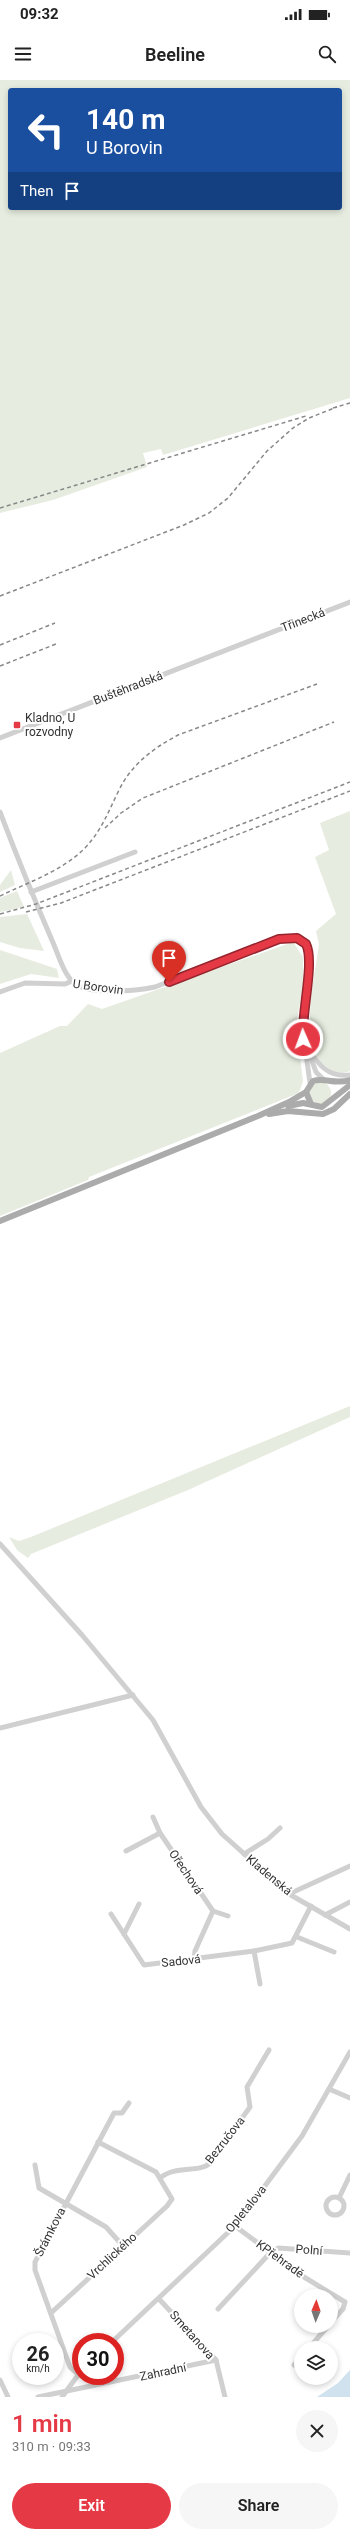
<!DOCTYPE html>
<meta charset="utf-8">
<style>
:root{--surface:#fff;--page:#f6f6f6;--text:#222;--muted:#767676;--accent:#e63946}
body{margin:0;font-family:Roboto,sans-serif;background:var(--page);color:var(--text);height:100vh;display:flex;flex-direction:column;font-size:15px;white-space:nowrap}
*{box-sizing:border-box;margin:0}
p{font-size:13px;color:var(--muted)}
.icon{flex:none;width:22px;height:22px;fill:none;stroke:currentColor;stroke-width:2;stroke-linecap:round;stroke-linejoin:round}
.map{position:relative;height:2317px;overflow:hidden}
.drawer{display:flex;flex-direction:column;background:var(--surface);flex:1}
.drawer>*{flex:none}
.hud{position:absolute;left:8px;top:8px;width:334px;height:122px;border-radius:4px;box-shadow:0 2px 6px #0003;background:#1a4fa0;color:#fff;overflow:hidden}
.needle{width:26px;rotate:2deg}
.tools{position:absolute;left:294px;top:2209px;display:grid;gap:8px}
.tools a{display:grid;place-items:center;width:44px;height:44px;border-radius:50%;background:var(--surface);box-shadow:0 2px 6px #0003;font-size:20px}
.speed{position:absolute;left:12px;top:2253px;display:flex;gap:8px;font-size:20px;font-weight:700;text-align:center}
.speed>*{display:grid;place-content:center;width:52px;height:52px;border-radius:50%;background:var(--surface);box-shadow:0 2px 6px #0003;line-height:1}
.speed small{font-size:10px;font-weight:400}
.speed .limit{border:6px solid #d22;background:#fff;color:#111}
.pin{position:absolute;display:grid;place-items:center;width:34px;height:34px;color:#fff;margin:-41px -17px;border-radius:50% 50% 50% 0;rotate:-45deg;box-shadow:0 0 4px #0007}
.pin .icon{rotate:45deg}
.me{position:absolute;width:44px;margin:-22px;rotate:358deg;stroke-linejoin:round;filter:drop-shadow(0 0 3px #0008)}
.turn{display:flex;align-items:center;gap:14px;height:84px;padding:0 12px;font-size:18px}
.turn .icon{width:52px;height:52px;stroke-width:2.5}
.turn b{display:block;font-size:28px;line-height:34px}
.then{display:flex;align-items:center;height:38px;padding:0 12px;background:#0003;gap:8px;font-size:15px}
.round{display:grid;place-items:center;flex:none;width:42px;height:42px;border-radius:21px;background:var(--page)}
.headline{display:flex;align-items:center;justify-content:space-between;height:68px;padding:0 12px}
h1{font-size:24px;font-weight:600;line-height:30px;color:var(--accent)}
.primary-button{display:flex;gap:8px;margin-top:auto;padding:8px 12px}
.primary-button a{flex:1;height:46px;border-radius:24px;background:var(--accent);color:#fff;font-size:16px;font-weight:600;line-height:46px;text-align:center}
.primary-button a+a{background:var(--page);color:var(--text)}
.status{display:flex;justify-content:space-between;align-items:center;height:28px;padding:0 20px;background:var(--surface);direction:ltr}
.status svg{height:11px;fill:currentColor}
header{display:flex;justify-content:space-between;align-items:center;height:52px;padding:0 12px;background:var(--surface);font-size:18px;font-weight:600}
.map>svg:first-child{display:block}
.green{fill:#e6ecdf;fill-rule:evenodd}
.water{fill:#cfe2ee}
.lines{fill:none;stroke-linecap:round;stroke-linejoin:round}
.minor{stroke:#d0d0d0;stroke-width:5}
.major{stroke:#ababab;stroke-width:6}
.rail{stroke:#888;stroke-width:1.5;stroke-dasharray:4 3;stroke-linecap:butt}
.route-casing{stroke:#96252e;stroke-width:10}
.route{stroke:#e63946;stroke-width:7}
.poi-dot{fill:#e63946;stroke:#fff;stroke-width:1.5}
.labels{text-anchor:middle;stroke-width:4;stroke-linejoin:round;paint-order:stroke}
.street-label{font-size:12px;fill:#333;stroke:#fff}
.poi-label{font-size:12px;fill:#333;stroke:#fff;text-anchor:start}
</style>
<div class="status"><b>09:32</b><svg viewBox="0 0 49 12"><path d="M0 12V9h3v3zM5 12V6h3v6zM10 12V3h3v9zM15 12V0h3v12zM26 1h20v11H26zM47 4h2v5h-2z"/></svg></div>
<header><svg class="icon" aria-label="menu" viewBox="0 0 24 24"><path d="M4 6h16M4 12h16M4 18h16"/></svg>Beeline<svg class="icon" aria-label="search" viewBox="0 0 24 24"><circle cx="10" cy="10" r="6"/><path d="M15 15l6 6"/></svg></header>
<div class="map">
<svg width="350" height="2317" viewBox="0 0 350 2317">
<rect width="100%" height="100%" fill="#fff"/>
<!-- green -->
<g class="green">
<path d="M0,0H350V318L163,375L161,369L143,373L147,387L53,420L0,433ZM10,10H340V128H10Z"/>
<path d="M350,731V991C341,994 335,993 327,987C297,966 315,897 319,864L316,851L336,834L315,777L329,770L320,743Z"/>
<polygon points="11,790 15,805 0,812 0,805"/>
<polygon points="17,811 24,827 0,832 0,818"/>
<polygon points="27,834 44,871 20,868 0,862 0,837"/>
<polygon points="293,862 303,877 303,905 296,946 303,1001 299,1013 89,1097 88,1100 0,1136 0,973 60,946 67,946 88,924 102,929"/>
<polygon points="0,870 57,889 59,898 31,894 0,904"/>
<circle cx="320" cy="1013" r="11"/>
<polygon points="350,1326 350,1337 188,1410 31,1474 28,1478 17,1470 9,1457 19,1461 31,1457"/>
</g>
<!-- water -->
<polygon class="water" points="350,2290 350,2317 317,2317 338,2303"/>
<g class="lines">
<!-- minor -->
<g class="minor">
<polyline points="0,658 350,522"/>
<path d="M0,732C17,777 35,821 54,865C59,877 64,894 74,903C88,915 137,911 155,907L279,859C297,855 308,860 310,878L302,945L310,1003"/>
<polyline points="31,812 135,772"/>
<polyline points="0,912 25,903 65,904 72,901"/>
<path d="M305,964C317,982 326,998 350,995"/>
<polyline points="309,973 316,992 324,1000"/>
<polyline points="0,1464 82,1555 153,1640 201,1727 222,1754 289,1814 350,1849"/>
<polyline points="0,1648 133,1615"/>
<polyline points="153,1737 160,1753 213,1831 195,1871 194,1880"/>
<polyline points="126,1771 160,1753"/>
<polyline points="244,1774 268,1759 280,1748"/>
<polyline points="289,1814 350,1786"/>
<polyline points="213,1831 228,1836"/>
<polyline points="111,1834 144,1885 254,1871 292,1863 311,1826"/>
<polyline points="325,1835 350,1822"/>
<polyline points="124,1854 139,1824"/>
<polyline points="297,1857 334,1872"/>
<polyline points="254,1871 260,1904"/>
<polyline points="329,2009 350,2018"/>
<polyline points="35,2085 39,2108 106,2147 123,2166"/>
<path d="M160,2098C175,2085 200,2093 210,2083L250,2027L247,2007L269,1970"/>
<circle cx="335" cy="2126" r="9"/>
<polyline points="339,2118 350,2095"/>
<polyline points="235,2146 304,2197 345,2222 343,2229 331,2242"/>
<polyline points="159,2219 216,2280 225,2317"/>
<polyline points="218,2229 270,2173 278,2168 350,2173"/>
<polyline points="51,2233 167,2126 172,2119 156,2092 98,2062"/>
<polyline points="112,2262 235,2146 302,2056 350,1972"/>
<polyline points="309,2268 328,2246"/>
<polyline points="294,2285 301,2277"/>
<polyline points="78,2294 70,2287 35,2190 35,2182 114,2033 122,2033 129,2023"/>
<polyline points="0,2300 8,2317"/>
<polyline points="38,2317 216,2280"/>
<polyline points="62,2317 81,2291"/>
</g>
<!-- major -->
<g class="major">
<path d="M311,1024L306,1012L313,1001C325,997 334,1005 350,1000"/>
<polyline points="288,1026 303,1023 322,1027 350,1005"/>
<polyline points="269,1034 288,1031 323,1034 334,1029 350,1014"/>
<polyline points="0,1141 258,1036 289,1022 306,1012"/>
</g>
<!-- rail -->
<g class="rail">
<polyline points="333,328 350,323"/>
<polyline points="0,428 306,336"/>
<polyline points="0,516 184,445 209,433 228,418 267,371 293,348 309,338 337,327"/>
<polyline points="0,565 55,543"/>
<polyline points="0,586 56,564"/>
<polyline points="105,748 121,733 143,718 334,642"/>
<path d="M0,816C29,802 62,791 85,768C102,750 109,730 120,708C133,683 154,668 178,655L317,604"/>
<polyline points="26,832 61,823 350,711"/>
<polyline points="0,834 36,824 350,702"/>
</g>
</g>
<g class="lines">
<!-- route casing -->
<g class="route-casing">
<path id="route" d="M169,902L279,859L297,858L306,864C315,882 301,934 303,959"/>
</g>
<!-- route -->
<use href="#route" class="route"/>
</g>
<!-- markers -->
<rect class="poi-dot" x="13" y="641" width="8" height="8" rx="2"/>
<g class="labels">
<!-- street labels -->
<g class="street-label">
<text transform="translate(303 540) rotate(-21)" y="4">Třinecká</text>
<text transform="translate(128 608) rotate(-21)" y="4">Buštěhradská</text>
<text transform="translate(98 907) rotate(8)" y="4">U Borovin</text>
<text transform="translate(186 1792) rotate(56)" y="4">Ořechová</text>
<text transform="translate(269 1795) rotate(40)" y="4">Kladenská</text>
<text transform="translate(181 1881) rotate(-6)" y="4">Sadová</text>
<text transform="translate(225 2060) rotate(-52)" y="4">Bezručova</text>
<text transform="translate(246 2129) rotate(-51)" y="4">Opletalova</text>
<text transform="translate(50 2152) rotate(-63)" y="4">Šrámkova</text>
<text transform="translate(309 2170) rotate(4)" y="4">Polní</text>
<text transform="translate(112 2176) rotate(-43)" y="4">Vrchlického</text>
<text transform="translate(280 2179) rotate(36)" y="4">KPřehradě</text>
<text transform="translate(192 2255) rotate(48)" y="4">Smetanova</text>
<text transform="translate(163 2292) rotate(-12)" y="4">Zahradní</text>
</g>
<!-- poi labels -->
<g class="poi-label">
<text x="25" y="642">Kladno, U<tspan x="25" dy="14">rozvodny</tspan></text>
</g>
</g>
</svg>
<div class="tools">
<a><svg class="needle" viewBox="-14 -14 28 28"><path d="M0-13l5 13h-10z" fill="#e53935"/><path d="M0 13l5-13h-10z" fill="#767676"/></svg></a>
<a><svg class="icon" aria-label="layers" viewBox="0 0 24 24"><path d="M12 4l9 5-9 5-9-5zM3 14l9 5 9-5"/></svg></a>
</div>
<div class="speed"><div>26<small>km/h</small></div><div class="limit">30</div></div>
<div class="pin" style="left:169px;top:902px;background:#d93025"><svg class="icon" aria-label="arrive" viewBox="0 0 24 24"><path d="M6 21V4h12l-3 4 3 4H6"/></svg></div>
<svg class="me" style="left:303px;top:959px" viewBox="-20 -20 40 40"><circle r="17" fill="#e63946" stroke="#fff" stroke-width="3"/><path d="M0-11L8 9 0 5-8 9z" fill="#fff"/></svg>
<div class="hud">
<div class="turn"><svg class="icon" aria-label="left" viewBox="0 0 24 24"><path d="M17 20v-9H6M10 6l-5 5 5 5"/></svg><div><b>140 m</b>U Borovin</div></div>
<div class="then">Then<svg class="icon" aria-label="arrive" viewBox="0 0 24 24"><path d="M6 21V4h12l-3 4 3 4H6"/></svg></div>
</div>
</div>
<section class="drawer">
<div class="headline"><div><h1>1 min</h1><p>310 m · 09:33</p></div><a class="round"><svg class="icon" aria-label="close" viewBox="0 0 24 24"><path d="M6 6l12 12M18 6L6 18"/></svg></a></div>
<div class="primary-button"><a>Exit</a><a>Share</a></div>
</section>
